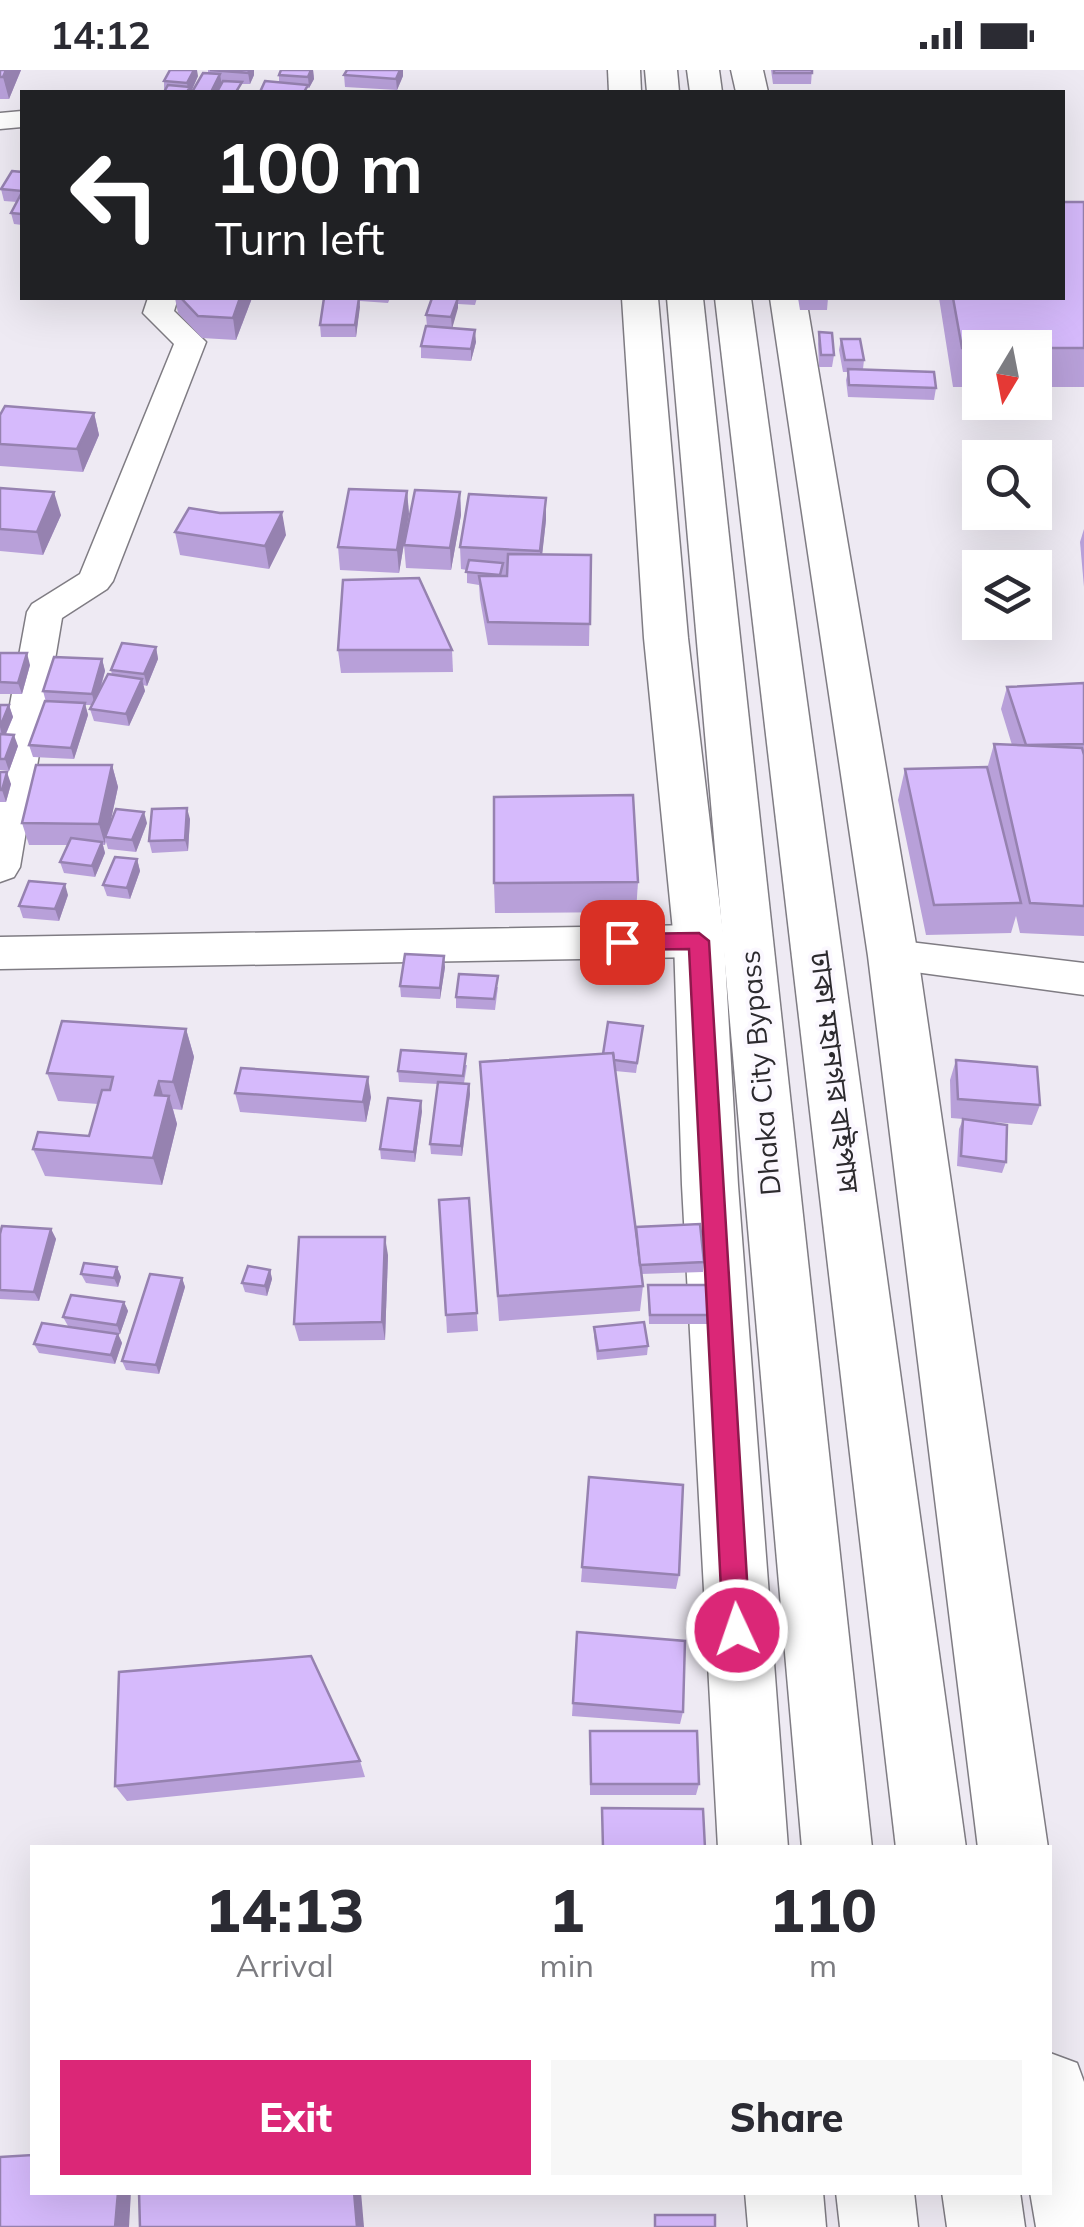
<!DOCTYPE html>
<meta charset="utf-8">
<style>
:root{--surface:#fff;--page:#f7f7f7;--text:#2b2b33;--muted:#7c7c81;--accent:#db2777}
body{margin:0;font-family:Mulish,"Noto Sans Bengali",sans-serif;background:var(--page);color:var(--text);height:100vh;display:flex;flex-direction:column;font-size:38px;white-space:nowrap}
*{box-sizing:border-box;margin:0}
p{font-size:32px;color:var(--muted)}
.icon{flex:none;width:55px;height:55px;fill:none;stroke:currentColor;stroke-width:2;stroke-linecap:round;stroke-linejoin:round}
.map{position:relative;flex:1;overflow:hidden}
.drawer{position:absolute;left:30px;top:1775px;width:1022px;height:350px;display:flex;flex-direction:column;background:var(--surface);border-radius:0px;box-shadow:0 10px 40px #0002}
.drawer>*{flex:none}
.guide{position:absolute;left:20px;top:20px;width:1045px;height:210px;border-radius:0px;box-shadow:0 10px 40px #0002;background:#202124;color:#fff;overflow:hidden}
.needle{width:65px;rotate:190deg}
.fabs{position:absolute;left:962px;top:260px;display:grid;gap:20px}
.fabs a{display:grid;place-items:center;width:90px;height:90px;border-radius:0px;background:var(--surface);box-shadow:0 10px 40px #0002;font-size:50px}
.pin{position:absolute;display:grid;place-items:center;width:85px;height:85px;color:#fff;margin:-42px;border-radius:20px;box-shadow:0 5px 15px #0006}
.me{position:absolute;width:110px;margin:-55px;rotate:357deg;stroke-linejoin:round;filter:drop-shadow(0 0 8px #0008)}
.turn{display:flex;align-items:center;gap:35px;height:210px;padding:0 30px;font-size:45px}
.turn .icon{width:130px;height:130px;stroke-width:2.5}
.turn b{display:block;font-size:70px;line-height:85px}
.eta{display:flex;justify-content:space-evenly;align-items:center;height:170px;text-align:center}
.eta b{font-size:60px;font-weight:800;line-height:70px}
.action{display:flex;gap:20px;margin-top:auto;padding:20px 30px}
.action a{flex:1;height:115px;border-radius:0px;background:var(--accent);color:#fff;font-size:40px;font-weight:800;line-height:115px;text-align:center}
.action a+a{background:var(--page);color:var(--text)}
.status{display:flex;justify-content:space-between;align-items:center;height:70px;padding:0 50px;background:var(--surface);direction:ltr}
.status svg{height:28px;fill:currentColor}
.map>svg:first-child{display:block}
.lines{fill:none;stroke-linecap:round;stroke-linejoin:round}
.street-casing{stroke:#7f7c83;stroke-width:3}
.secondary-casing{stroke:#7f7c83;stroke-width:3}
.highway-casing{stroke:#7f7c83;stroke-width:3}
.street{fill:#fff;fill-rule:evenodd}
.secondary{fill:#fff;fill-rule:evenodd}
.highway{fill:#fff;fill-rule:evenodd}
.wall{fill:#b8a0d9}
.shaded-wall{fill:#9682b0}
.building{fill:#d6bafc;stroke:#9682b0;stroke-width:2.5}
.route{fill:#db2777;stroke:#8e194d;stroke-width:2.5}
.labels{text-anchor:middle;stroke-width:8;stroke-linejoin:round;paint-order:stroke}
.street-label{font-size:28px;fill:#2c2a2e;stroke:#fbf8ff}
</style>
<div class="status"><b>14:12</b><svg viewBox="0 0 49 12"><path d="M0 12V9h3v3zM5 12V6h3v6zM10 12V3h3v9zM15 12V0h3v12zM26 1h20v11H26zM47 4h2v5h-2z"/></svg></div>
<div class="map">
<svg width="1084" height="2157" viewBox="0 0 1084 2157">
<rect width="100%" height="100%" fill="#eeeaf3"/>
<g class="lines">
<!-- street casing -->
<g class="street-casing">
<g id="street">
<polygon points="22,41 22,57 0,59 0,43"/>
<polygon points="148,228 178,228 174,241 206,272 113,511 107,519 62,548 20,797 14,807 0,812 0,689 27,542 32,534 80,504 174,274 143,243"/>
<polygon points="699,855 714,860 720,871 714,882 699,887 0,899 0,867"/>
<polygon points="893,870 1084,893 1084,925 878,897 872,886 878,875"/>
</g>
</g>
<!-- secondary casing -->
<g class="secondary-casing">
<g id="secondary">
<polygon points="608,0 640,0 641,22 609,22"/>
<polygon points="731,0 763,0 768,22 736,22"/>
<polygon points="622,228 658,228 688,568 724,871 738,1115 788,1778 718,1778 682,1115 674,871 644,568"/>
<polygon points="770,228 806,228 918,886 1048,1778 978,1778 868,886"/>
<polygon points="1050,1983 1077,1993 1084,2012 1084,2157 1036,2157 1030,2122 1050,2122"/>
<polygon points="745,2122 823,2122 826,2157 748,2157"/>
</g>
</g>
<!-- highway casing -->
<g class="highway-casing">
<g id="highway">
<polygon points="645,0 677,0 679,22 647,22"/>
<polygon points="687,0 719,0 722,22 690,22"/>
<polygon points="667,228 703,228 872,1778 802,1778"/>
<polygon points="715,228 751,228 966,1778 896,1778"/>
<polygon points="836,2122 914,2122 918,2157 840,2157"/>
<polygon points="942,2122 1020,2122 1025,2157 947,2157"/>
</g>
</g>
<!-- street -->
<use href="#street" class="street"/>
<!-- secondary -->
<use href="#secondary" class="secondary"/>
<!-- highway -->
<use href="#highway" class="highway"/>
</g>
<!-- wall -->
<g class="wall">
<polygon points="0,0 21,0 9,29 0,29"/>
<polygon points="208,0 254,0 254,5 250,14 242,14 192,22 208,4"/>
<polygon points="313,0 314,9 309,18 279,12 279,5"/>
<polygon points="771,0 812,0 811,14 773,14"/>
<polygon points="344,5 403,6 397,20 345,17"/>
<polygon points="198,6 191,22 164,22 164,11"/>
<polygon points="22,102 22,155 14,154 11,143 17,132 4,131 1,119"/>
<polygon points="1084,132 1084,317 1035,317 1035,278 980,278 980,317 953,317 939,228 1062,228"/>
<polygon points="175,228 252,228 236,270 202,268 178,243"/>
<polygon points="324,228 390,228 388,233 360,231 356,267 321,267 320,255"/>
<polygon points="432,228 477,228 475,235 458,234 452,258 476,272 471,291 421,288 421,276 427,257 426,245"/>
<polygon points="798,228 828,228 827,240 800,240"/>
<polygon points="819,262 834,285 832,297 819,297 818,274"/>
<polygon points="841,269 864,290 863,299 936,318 934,330 848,327 846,310 848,302 843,302 839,280"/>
<polygon points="94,343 99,365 83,402 0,396 0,345"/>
<polygon points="0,418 61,445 43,485 0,481"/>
<polygon points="407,421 409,444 399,503 340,500 338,477"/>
<polygon points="460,422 461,445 451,500 406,498 404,475"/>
<polygon points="546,428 546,450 542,484 591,485 589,576 488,575 480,529 479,515 467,513 467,500 461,499 460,477"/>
<polygon points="1084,459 1084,517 1080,472"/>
<polygon points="175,462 286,465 269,499 180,485"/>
<polygon points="156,577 158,589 147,616 143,615 145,621 129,656 94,651 90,639 92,635 85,635 88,645 74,689 33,687 29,675 46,632 43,621 102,589 105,601 100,621 112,605 111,600"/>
<polygon points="338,580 452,580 453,602 341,603"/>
<polygon points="0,583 30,595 22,624 0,624"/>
<polygon points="1084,613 1084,866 1020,863 1016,846 1011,863 926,865 898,730 905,699 987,699 994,674 1012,675 1001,639 1007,617"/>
<polygon points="0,635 9,635 13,647 6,664 18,676 9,701 0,700"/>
<polygon points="112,695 118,717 110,754 147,753 136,782 108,779 106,772 105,775 103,775 105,783 95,807 64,803 60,792 68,775 29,775 22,753"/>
<polygon points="0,702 11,714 6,732 0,732"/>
<polygon points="190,749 188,781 152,783 149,771"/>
<polygon points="137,789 140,801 130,829 107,826 103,815"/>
<polygon points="638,812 636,842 495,843 494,813"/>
<polygon points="68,825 59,851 23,848 19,836"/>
<polygon points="445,897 440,929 401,927 400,916"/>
<polygon points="498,917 495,940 456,938 456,927"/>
<polygon points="643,956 636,1003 615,1001 636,1160 704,1192 703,1202 641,1204 643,1216 640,1241 499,1251 480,992 603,984"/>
<polygon points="186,959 194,987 182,1040 173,1039 177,1054 162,1115 45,1106 33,1079 89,1066 98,1034 58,1031 47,1003"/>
<polygon points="956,990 1040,1035 1032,1055 968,1050 1006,1092 1002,1103 957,1096 959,1059 963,1049 951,1048 950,1010"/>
<polygon points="467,995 464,1013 469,1014 470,1024 462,1086 431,1084 430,1074 438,1014 399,1012 398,1001"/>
<polygon points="235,1023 371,1027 366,1052 240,1042"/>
<polygon points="422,1041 415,1092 381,1089 380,1079"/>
<polygon points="469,1128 478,1261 447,1263 446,1245"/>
<polygon points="51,1159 56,1169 39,1231 0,1229 0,1164"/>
<polygon points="388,1185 385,1270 299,1271 294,1254"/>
<polygon points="117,1197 121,1207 118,1217 86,1213 81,1204"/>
<polygon points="270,1200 272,1209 267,1226 245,1222 242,1213"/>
<polygon points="182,1208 185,1217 159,1304 126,1300 122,1291"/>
<polygon points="648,1215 713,1245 712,1254 649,1254"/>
<polygon points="124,1232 128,1241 120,1264 68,1256 63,1247"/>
<polygon points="594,1257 648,1276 647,1285 597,1290 594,1266"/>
<polygon points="118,1264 122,1273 115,1294 39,1283 34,1274"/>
<polygon points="589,1407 679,1505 676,1519 581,1512"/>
<polygon points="577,1562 683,1642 680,1654 572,1646"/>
<polygon points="590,1661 699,1714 696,1725 590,1725"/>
<polygon points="360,1691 365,1707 127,1731 115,1716"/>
</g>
<!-- shaded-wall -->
<g class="shaded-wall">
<polygon points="6,0 21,0 9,29 3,7"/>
<polygon points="194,0 197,0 198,6 191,22 187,22 188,20 187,13"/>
<polygon points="250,0 254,0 254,5 250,14 248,3"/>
<polygon points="311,0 313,0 314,9 309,18 308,7"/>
<polygon points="400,0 403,0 403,6 397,20 396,9"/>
<polygon points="220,4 222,16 218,22 211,22"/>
<polygon points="240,228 252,228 236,270 233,248"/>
<polygon points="359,228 360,237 356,267 355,255"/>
<polygon points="458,228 458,238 452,259 451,247"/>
<polygon points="475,260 476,272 471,291 471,279"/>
<polygon points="94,343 99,365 83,402 77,379"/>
<polygon points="407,421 409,444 399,503 397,480"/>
<polygon points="54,422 61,445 43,485 37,462"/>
<polygon points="460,422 461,445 451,500 450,478"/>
<polygon points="546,428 546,450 540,504 540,481"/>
<polygon points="282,442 286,465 269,499 265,476"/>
<polygon points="156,577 158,589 147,616 144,604"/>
<polygon points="27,583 30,595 22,624 18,613"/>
<polygon points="102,589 105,601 95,636 92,624"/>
<polygon points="142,609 145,621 129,656 126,644"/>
<polygon points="85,633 88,645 74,689 71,678"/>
<polygon points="9,635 13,647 3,670 0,657"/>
<polygon points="14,665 18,676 9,701 5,689"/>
<polygon points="112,695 118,717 107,768 105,767 105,775 99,754"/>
<polygon points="7,702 11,714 6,732 2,720"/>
<polygon points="187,738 190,749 188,781 185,770"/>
<polygon points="144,742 147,753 136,782 132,770"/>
<polygon points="102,772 105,783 95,807 92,796"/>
<polygon points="137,789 140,801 130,829 127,818"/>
<polygon points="65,814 68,825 59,851 55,839"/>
<polygon points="444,886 445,897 440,929 440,918"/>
<polygon points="186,959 194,987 182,1040 173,1012"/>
<polygon points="368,1007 371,1027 366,1052 363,1032"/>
<polygon points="159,1011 166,1036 169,1026 177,1054 162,1115 153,1088 155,1025"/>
<polygon points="469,1014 470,1024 462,1086 461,1076"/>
<polygon points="421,1031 422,1041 415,1092 414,1082"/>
<polygon points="51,1159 56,1169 39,1231 34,1222"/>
<polygon points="385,1167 388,1185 385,1270 382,1252"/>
<polygon points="117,1197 121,1207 118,1217 114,1208"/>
<polygon points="270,1200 272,1209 267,1226 265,1216"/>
<polygon points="182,1208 185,1217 159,1304 156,1295"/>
<polygon points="124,1232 128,1241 120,1264 117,1255"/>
<polygon points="118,1264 122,1273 115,1294 111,1285"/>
<polygon points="118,2122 131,2122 129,2157 115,2157"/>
<polygon points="354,2122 361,2122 364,2157 357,2157"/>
</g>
<!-- building -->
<g class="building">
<polygon points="0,0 6,0 3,7 0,7"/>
<polygon points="170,0 194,0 187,13 164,11"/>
<polygon points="210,0 250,0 248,3"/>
<polygon points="281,0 311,0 308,7 279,5"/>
<polygon points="347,0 400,0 396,9 344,5"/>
<rect x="774" y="0" width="38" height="3"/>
<polygon points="203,3 220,4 211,22 192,22"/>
<polygon points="223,11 242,12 236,22 217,22"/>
<polygon points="265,11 308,15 304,22 260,22"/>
<polygon points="168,15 190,17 187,22 164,22"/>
<polygon points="12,101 22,102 22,121 1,119"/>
<polygon points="21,124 22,144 11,143"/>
<polygon points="1062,132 1084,132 1084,278 962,278 953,228 1062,228"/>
<polygon points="181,228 240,228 233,248 198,246"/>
<polygon points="324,228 359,228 355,255 320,255"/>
<polygon points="432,228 458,228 451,247 426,245"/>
<polygon points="426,256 475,260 471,279 421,276"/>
<polygon points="819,262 832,263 834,285 821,285"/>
<polygon points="841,269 860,269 864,290 845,290"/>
<polygon points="848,299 934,302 936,318 849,315"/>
<polygon points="5,336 94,343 77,379 0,374 0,345"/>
<polygon points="0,418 54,422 37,462 0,459"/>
<polygon points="349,419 407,421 397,480 338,477"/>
<polygon points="415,420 460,422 450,478 404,475"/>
<polygon points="469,424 546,428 540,481 460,477"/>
<polygon points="189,438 220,443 282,442 265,476 175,462"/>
<polygon points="508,484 591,485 590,554 488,552 479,506 507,506"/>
<polygon points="469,490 503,493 500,505 466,502"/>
<polygon points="419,508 452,580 338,580 343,510"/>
<polygon points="122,573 156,577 144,604 111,600"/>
<polygon points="0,583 27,583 18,613 0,612"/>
<polygon points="54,587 102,589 92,624 43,621"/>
<polygon points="108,604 142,609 126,644 90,639"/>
<polygon points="1084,613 1084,674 1026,675 1007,617"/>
<polygon points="45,631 85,633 71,678 29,675"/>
<polygon points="0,635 9,635 0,657"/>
<polygon points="0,664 14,665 5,689 0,689"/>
<polygon points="994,674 1082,678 1084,685 1084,836 1030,833"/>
<polygon points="36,695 112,695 99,754 22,753"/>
<polygon points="987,697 1021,833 934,835 905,699"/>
<polygon points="0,702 7,702 2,720 0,720"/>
<polygon points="633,725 638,812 494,813 494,727"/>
<polygon points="187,738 185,770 149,771 152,739"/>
<polygon points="116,739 144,742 132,770 105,767"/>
<polygon points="71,768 102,772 92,796 60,792"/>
<polygon points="115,787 137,789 127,818 103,815"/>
<polygon points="29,811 65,814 55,839 19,836"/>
<polygon points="405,884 444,886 440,918 400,916"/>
<polygon points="459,904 498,906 494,929 456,927"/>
<polygon points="62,951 186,959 173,1012 159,1011 155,1025 169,1026 153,1088 33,1079 38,1062 89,1066 102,1020 110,1020 113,1007 47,1003"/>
<polygon points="608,952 643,956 637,993 614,990 613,983 603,984"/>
<polygon points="401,980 466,984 463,1006 398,1001"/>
<polygon points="613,983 643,1216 498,1226 480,992"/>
<polygon points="956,990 1037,997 1040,1035 958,1029"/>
<polygon points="241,998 368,1007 363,1032 235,1023"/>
<polygon points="438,1012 469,1014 461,1076 430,1074"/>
<polygon points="388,1028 421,1031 414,1082 380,1079"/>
<polygon points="963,1049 1007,1055 1006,1092 961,1086"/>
<polygon points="469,1128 477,1243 446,1245 439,1130"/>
<polygon points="700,1154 704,1192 640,1195 636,1157"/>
<polygon points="2,1156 51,1159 34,1222 0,1220 0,1164"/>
<polygon points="299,1167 385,1167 382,1252 294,1254"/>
<polygon points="84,1193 117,1197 114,1208 81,1204"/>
<polygon points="248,1196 270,1200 265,1216 242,1213"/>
<polygon points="150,1204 182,1208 156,1295 122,1291"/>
<polygon points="648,1215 710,1215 713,1245 650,1245"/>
<polygon points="71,1225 124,1232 117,1255 63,1247"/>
<polygon points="644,1252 648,1276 598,1281 594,1257"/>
<polygon points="42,1253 118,1264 111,1285 34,1274"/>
<polygon points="589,1407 683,1415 679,1505 582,1497"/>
<polygon points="577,1562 685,1571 683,1642 573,1633"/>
<polygon points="311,1586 360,1691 115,1716 119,1602"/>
<polygon points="590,1661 697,1661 699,1714 591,1714"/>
<polygon points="602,1738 703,1739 705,1778 603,1778"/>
<polygon points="32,2085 32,2122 118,2122 115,2157 0,2157 0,2087"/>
<polygon points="139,2122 354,2122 357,2157 140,2157"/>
<rect x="655" y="2145" width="60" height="12"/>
</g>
<!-- route -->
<polygon class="route" points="699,863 709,871 750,1560 746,1570 737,1574 727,1570 723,1560 689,879 622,880 611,872 622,864"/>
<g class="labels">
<!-- street labels -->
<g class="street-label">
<text transform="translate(835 1002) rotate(83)" y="10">ঢাকা মহানগর বাইপাস</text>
<text transform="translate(760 1003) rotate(-95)" y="10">Dhaka City Bypass</text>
</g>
</g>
</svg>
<div class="fabs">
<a><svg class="needle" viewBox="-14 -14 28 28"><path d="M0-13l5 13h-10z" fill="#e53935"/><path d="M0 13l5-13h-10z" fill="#7c7c81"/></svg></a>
<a><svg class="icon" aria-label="search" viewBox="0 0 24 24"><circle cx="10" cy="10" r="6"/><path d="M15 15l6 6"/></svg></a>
<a><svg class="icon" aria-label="layers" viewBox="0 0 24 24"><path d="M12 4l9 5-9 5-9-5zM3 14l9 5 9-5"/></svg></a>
</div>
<div class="pin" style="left:622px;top:872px;background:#d93025"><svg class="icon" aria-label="arrive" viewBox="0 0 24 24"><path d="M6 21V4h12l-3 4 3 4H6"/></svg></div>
<svg class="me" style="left:737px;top:1560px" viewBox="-20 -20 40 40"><circle r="17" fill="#db2777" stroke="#fff" stroke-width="3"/><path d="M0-11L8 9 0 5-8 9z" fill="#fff"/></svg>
<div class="guide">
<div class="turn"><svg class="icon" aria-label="left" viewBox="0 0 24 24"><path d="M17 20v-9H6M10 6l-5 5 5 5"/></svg><div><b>100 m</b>Turn left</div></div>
</div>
<section class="drawer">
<div class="eta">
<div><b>14:13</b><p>Arrival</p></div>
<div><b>1</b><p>min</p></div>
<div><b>110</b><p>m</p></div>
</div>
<div class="action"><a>Exit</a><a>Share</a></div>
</section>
</div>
